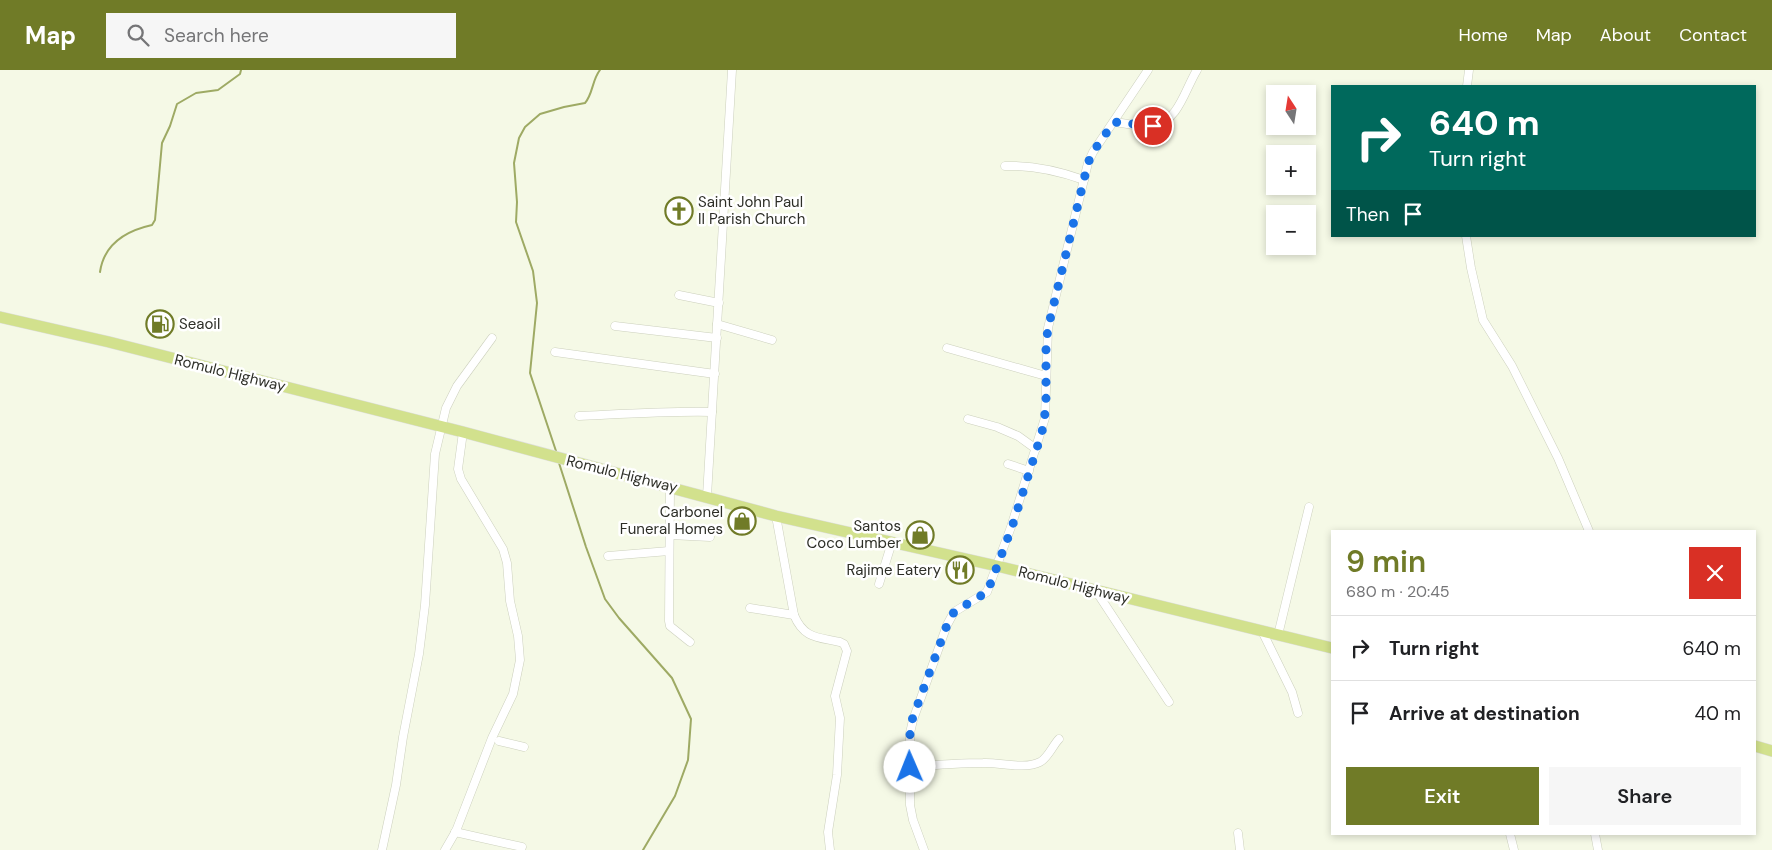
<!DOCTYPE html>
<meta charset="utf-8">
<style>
:root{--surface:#fff;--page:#f6f6f6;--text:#202124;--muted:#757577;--line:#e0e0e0;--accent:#707b27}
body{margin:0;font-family:"DM Sans",sans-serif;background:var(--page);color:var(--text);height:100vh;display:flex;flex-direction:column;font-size:19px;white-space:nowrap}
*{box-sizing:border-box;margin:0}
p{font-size:16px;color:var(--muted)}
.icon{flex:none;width:28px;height:28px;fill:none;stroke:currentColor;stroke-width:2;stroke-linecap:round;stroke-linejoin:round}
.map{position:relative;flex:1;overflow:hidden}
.side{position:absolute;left:1331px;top:460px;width:425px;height:305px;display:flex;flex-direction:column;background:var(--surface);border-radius:0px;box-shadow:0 2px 8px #0003}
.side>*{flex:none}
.hud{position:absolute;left:1331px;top:15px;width:425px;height:152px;border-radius:0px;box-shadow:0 2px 8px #0003;background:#00695c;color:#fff;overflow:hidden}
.needle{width:32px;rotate:348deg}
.buttons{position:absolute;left:1266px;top:15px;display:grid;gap:10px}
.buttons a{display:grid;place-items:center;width:50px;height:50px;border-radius:0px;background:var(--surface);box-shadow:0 2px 8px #0003;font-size:25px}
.pin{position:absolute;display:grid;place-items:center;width:42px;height:42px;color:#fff;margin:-21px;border:2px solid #fff;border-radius:50%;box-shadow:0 1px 5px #0007}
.me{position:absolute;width:55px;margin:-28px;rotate:359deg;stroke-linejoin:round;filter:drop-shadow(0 0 4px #0008)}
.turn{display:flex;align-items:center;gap:18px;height:105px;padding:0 15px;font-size:22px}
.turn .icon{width:65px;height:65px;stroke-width:2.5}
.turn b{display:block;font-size:35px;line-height:42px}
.then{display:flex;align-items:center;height:48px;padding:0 15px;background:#0003;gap:10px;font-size:19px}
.round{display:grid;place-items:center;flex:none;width:52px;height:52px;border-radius:0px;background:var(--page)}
.headline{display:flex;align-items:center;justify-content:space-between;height:85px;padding:0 15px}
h1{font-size:30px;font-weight:600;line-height:38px;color:var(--accent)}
.primary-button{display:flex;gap:10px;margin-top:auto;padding:10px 15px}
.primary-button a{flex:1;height:58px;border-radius:0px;background:var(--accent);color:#fff;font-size:20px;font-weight:600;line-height:58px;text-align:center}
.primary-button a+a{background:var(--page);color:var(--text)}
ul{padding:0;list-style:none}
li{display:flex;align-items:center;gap:15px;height:65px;padding:0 15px;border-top:1px solid var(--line)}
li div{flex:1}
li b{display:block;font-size:19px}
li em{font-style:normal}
header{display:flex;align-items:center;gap:30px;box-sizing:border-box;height:70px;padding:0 25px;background:var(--accent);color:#fff}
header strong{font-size:24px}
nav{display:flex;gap:28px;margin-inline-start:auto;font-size:18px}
.search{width:350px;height:45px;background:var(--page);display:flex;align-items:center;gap:12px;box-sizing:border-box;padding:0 18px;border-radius:0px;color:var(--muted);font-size:19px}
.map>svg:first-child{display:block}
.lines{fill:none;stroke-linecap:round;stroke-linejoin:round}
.stream{stroke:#9eaa64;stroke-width:2}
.minor-casing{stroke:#ccd0bd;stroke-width:9}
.highway-casing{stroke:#dddedc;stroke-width:12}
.minor{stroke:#fff;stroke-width:8}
.highway{stroke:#d2e18d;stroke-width:11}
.route{stroke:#1a73e8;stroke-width:9;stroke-dasharray:0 16.2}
.labels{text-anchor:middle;stroke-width:5;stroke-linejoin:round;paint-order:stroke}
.poi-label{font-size:15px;fill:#2d2e27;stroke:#fff;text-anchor:end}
.street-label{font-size:15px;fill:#2d2e27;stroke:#fff}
</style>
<header>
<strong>Map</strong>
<div class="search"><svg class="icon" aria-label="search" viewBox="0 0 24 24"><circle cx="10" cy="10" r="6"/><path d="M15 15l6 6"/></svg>Search here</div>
<nav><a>Home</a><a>Map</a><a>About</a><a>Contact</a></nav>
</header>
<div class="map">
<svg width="1772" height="780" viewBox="0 0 1772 780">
<rect width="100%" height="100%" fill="#f5f9e6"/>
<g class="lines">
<!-- stream -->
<g class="stream">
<path d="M100,202C104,174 125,161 152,155L155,150L162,73L170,56L177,34L196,23L218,20L240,4L241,0"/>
<path d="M557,384L530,303L537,233L533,201L516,152L517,132L514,93L519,68L525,57L540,44L564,37L585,33C593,24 592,10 600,0"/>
<polyline points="559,393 586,477 605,529 619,548 672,608 691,649 688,690 675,726 643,780"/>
</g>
<!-- minor casing -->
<g class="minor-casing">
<g id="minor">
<polyline points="1467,16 1469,0"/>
<path d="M1114,52C1126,53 1141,58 1153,56C1179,51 1185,19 1197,0"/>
<path d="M1005,96C1031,95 1059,101 1084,110"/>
<polyline points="1466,166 1471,198 1483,250 1512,296 1558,388 1589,461"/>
<polyline points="679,225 719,233"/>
<polyline points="717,254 772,270"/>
<polyline points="615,256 717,268"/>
<polyline points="947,278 1046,306"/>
<polyline points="555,282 715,304"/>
<path d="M579,346C623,344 668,341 712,342"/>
<polyline points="968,349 997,357 1018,366 1036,379"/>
<polyline points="1008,394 1029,401"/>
<polyline points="670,417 669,551 670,556 690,572"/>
<polyline points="707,426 732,0"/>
<path d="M776,446L794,545C804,569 818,567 840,572L844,574L847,581L835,626L840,648L837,705L828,762L830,780"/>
<polyline points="670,465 710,467"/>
<polyline points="608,486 669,481"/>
<polyline points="879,514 892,472"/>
<polyline points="1096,521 1169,632"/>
<polyline points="750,538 794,545"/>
<polyline points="1262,561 1292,622 1298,643"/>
<polyline points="1278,565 1309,437"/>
<polyline points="499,671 524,677"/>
<path d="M910,697C934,695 959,693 983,693C1000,692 1024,700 1040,692C1048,688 1053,675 1059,669"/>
<polyline points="455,762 522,777"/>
<polyline points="1238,763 1240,780"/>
<polyline points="1510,764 1514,780"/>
<polyline points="1595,764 1598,780"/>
<polyline points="382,780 396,715 403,667 419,584 425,535 435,384 446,338 457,316 492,268"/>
<polyline points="445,780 456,761 492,668 513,624 520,590 518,566 510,531 507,493 503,479 461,409 458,399 463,362"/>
<polyline points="924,780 913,750 910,735 910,663 913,650 947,555 954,542 987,522 1011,457 1045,348 1048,258 1088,93 1093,82 1148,0"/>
</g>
</g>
<!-- highway casing -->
<g class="highway-casing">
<g id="highway">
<polyline points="0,247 109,272 463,362 776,446 997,496 1332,578"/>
<polyline points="1755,676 1772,681"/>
</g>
</g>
<!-- minor -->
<use href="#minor" class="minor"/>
<!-- highway -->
<use href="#highway" class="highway"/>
</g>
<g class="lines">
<!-- route -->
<polyline class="route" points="910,697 910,663 912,650 947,555 954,542 987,522 990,515 1012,457 1042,362 1046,337 1046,275 1048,258 1088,93 1093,82 1114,52 1153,56"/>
</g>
<!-- icons -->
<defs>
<g id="church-ring" transform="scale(1.4375)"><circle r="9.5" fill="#fff" stroke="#707b27" stroke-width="1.5"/><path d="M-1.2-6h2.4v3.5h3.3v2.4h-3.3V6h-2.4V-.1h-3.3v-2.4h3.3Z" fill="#707b27"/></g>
<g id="fuel-ring" transform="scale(1.4375)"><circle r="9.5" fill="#fff" stroke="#707b27" stroke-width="1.5"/><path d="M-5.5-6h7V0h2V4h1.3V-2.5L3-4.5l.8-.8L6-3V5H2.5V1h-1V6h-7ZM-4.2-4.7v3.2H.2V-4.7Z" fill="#707b27"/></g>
<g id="shop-ring" transform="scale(1.4375)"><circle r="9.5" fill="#fff" stroke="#707b27" stroke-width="1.5"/><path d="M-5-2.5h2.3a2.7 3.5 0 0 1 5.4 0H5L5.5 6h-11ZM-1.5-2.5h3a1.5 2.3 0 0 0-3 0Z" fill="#707b27"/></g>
<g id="restaurant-ring" transform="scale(1.4375)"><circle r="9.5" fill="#fff" stroke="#707b27" stroke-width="1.5"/><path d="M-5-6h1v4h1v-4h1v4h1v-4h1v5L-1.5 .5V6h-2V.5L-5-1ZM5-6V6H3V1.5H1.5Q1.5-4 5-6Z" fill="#707b27"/></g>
</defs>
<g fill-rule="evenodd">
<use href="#church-ring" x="679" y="141"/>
<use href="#fuel-ring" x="160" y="254"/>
<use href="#shop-ring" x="742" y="451"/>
<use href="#shop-ring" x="920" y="465"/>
<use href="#restaurant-ring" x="960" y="500"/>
</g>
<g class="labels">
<!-- poi labels -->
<g class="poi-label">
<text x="698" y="137" text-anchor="start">Saint John Paul<tspan x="698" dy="17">II Parish Church</tspan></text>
<text x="179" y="259" text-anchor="start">Seaoil</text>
<text x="723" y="447">Carbonel<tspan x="723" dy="17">Funeral Homes</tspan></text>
<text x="901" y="461">Santos<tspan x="901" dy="17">Coco Lumber</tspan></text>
<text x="941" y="505">Rajime Eatery</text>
</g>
<!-- street labels -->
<g class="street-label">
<text transform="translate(230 303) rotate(14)" y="5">Romulo Highway</text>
<text transform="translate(622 404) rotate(14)" y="5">Romulo Highway</text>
<text transform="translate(1074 515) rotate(14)" y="5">Romulo Highway</text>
</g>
</g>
</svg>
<div class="buttons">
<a><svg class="needle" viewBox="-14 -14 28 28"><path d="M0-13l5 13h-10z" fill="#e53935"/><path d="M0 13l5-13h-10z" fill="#757577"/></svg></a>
<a>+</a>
<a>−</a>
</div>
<div class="pin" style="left:1153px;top:56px;background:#d93025"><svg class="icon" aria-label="arrive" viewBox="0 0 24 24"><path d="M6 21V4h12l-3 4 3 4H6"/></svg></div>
<svg class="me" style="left:910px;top:697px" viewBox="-20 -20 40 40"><circle r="19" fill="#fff"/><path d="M0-13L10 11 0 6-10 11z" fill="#1a73e8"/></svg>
<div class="hud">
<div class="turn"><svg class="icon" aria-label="right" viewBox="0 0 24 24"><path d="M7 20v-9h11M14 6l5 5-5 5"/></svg><div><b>640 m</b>Turn right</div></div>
<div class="then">Then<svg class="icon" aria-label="arrive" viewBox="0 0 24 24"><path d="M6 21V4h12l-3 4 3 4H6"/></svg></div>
</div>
<section class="side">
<div class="headline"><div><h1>9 min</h1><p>680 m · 20:45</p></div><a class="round" style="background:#d93025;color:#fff"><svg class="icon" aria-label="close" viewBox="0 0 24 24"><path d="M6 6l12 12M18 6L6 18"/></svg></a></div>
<ul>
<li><svg class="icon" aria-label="right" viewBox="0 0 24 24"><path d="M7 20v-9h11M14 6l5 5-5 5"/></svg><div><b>Turn right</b></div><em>640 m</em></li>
<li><svg class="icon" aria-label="arrive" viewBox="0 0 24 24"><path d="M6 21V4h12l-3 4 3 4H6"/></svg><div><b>Arrive at destination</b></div><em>40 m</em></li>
</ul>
<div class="primary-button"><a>Exit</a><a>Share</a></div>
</section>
</div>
